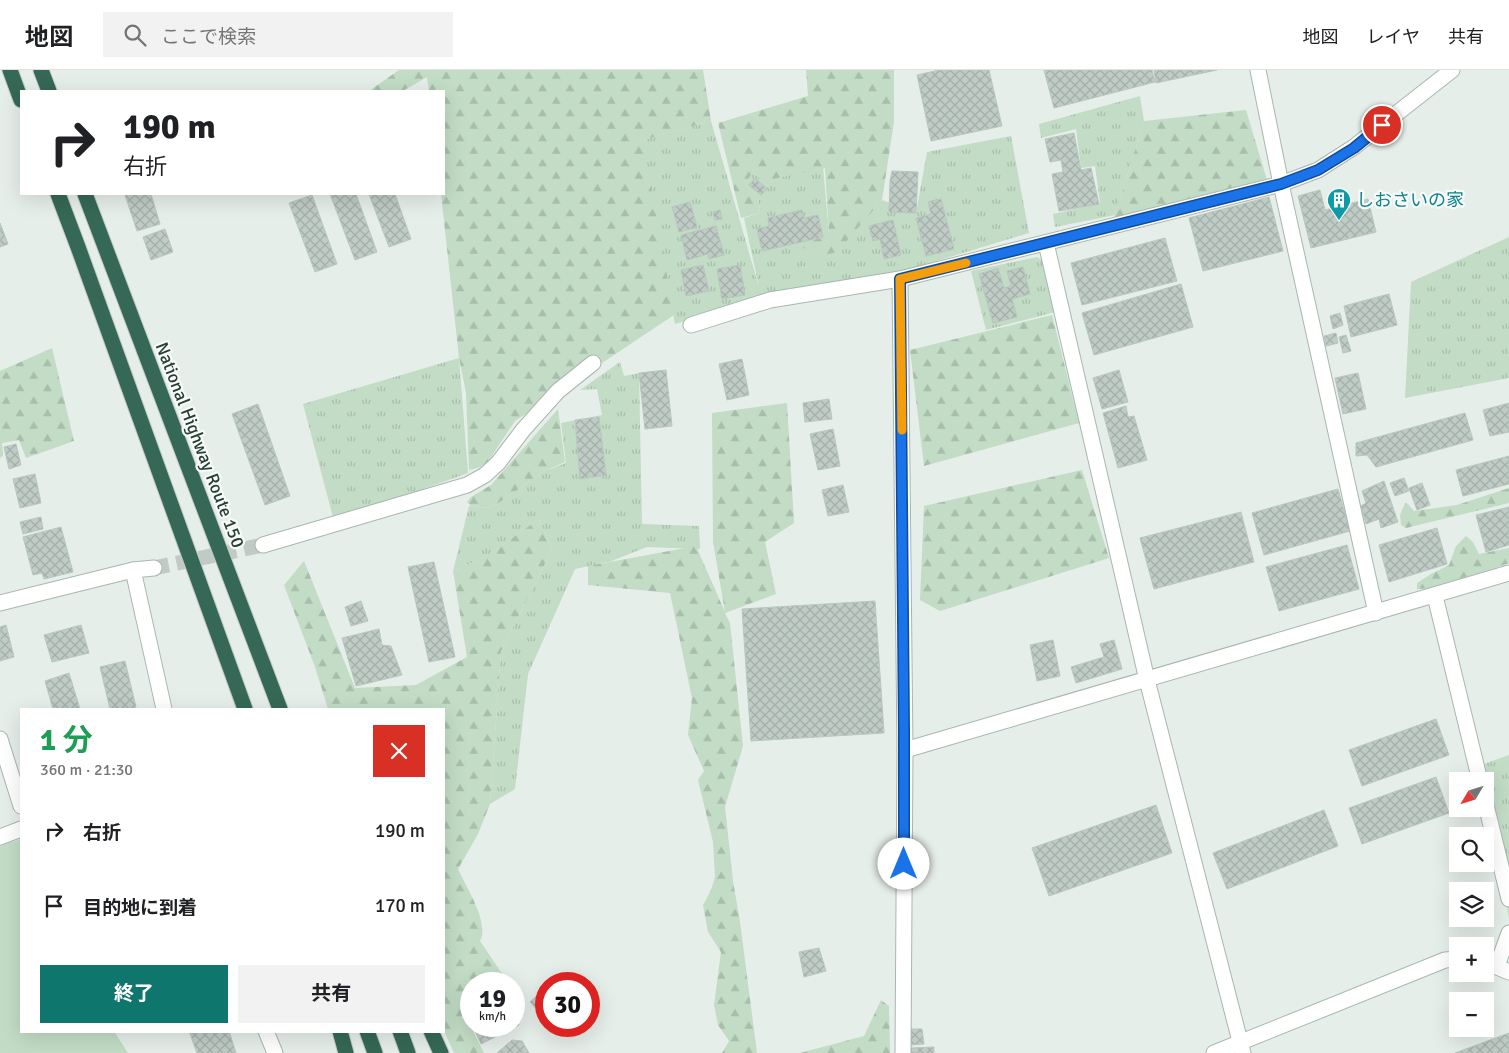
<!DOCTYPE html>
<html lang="ja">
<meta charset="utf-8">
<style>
:root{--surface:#fff;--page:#f2f2f2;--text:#202124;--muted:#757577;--line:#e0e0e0;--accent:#0f766e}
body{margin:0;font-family:Signika,"Noto Sans JP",sans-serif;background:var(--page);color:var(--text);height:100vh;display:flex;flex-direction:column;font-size:19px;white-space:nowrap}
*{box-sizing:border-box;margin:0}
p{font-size:16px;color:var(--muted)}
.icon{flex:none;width:28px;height:28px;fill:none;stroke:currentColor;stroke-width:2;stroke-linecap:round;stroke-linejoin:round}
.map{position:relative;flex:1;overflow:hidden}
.sheet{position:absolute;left:20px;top:638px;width:425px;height:325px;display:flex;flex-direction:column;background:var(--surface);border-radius:0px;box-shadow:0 5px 20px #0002}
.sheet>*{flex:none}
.hud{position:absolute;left:20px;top:20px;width:425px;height:105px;border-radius:0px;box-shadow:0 5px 20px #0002;background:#fff;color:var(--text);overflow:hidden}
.needle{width:32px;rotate:232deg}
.fabs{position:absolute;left:1449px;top:702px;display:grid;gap:10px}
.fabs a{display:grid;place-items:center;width:45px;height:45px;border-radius:0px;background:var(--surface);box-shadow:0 5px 20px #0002;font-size:25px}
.speed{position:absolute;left:460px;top:902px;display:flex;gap:10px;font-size:25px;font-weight:700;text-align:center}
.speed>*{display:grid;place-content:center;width:65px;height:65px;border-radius:50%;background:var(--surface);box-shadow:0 5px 20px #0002;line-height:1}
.speed small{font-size:12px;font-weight:400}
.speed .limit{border:8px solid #d22;background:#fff;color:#111}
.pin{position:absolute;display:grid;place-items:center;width:42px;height:42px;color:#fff;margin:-21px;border:2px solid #fff;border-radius:50%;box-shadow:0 1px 5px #0007}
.me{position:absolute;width:55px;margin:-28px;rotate:0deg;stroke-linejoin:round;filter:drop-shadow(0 0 4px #0008)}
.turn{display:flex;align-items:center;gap:18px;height:105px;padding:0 20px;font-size:22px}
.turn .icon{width:65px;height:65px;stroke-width:2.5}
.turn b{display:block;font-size:35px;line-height:42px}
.round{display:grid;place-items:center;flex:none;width:52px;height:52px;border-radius:0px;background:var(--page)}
.headline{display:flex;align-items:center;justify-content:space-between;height:85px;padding:0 20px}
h1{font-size:30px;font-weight:700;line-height:38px;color:#1e9e55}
.button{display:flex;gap:10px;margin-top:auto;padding:10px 20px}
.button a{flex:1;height:58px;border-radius:0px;background:var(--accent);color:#fff;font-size:20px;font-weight:700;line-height:58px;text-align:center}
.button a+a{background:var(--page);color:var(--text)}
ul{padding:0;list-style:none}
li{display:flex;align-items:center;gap:15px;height:75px;padding:0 20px}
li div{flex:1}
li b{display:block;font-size:19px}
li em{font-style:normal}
header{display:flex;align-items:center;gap:30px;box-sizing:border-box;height:70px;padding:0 25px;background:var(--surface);border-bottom:1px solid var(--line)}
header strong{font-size:24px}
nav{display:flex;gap:28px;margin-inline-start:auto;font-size:18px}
.search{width:350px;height:45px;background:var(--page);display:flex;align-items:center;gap:12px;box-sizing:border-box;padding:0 18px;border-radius:0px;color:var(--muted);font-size:19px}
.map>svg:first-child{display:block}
.grass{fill:url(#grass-tufts)}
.forest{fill:url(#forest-firs)}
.park{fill:#c2dcc5}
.building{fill:url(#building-cross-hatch);stroke:#b9c7bf}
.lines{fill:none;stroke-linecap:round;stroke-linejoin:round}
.street-tunnel{stroke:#c0cbc5;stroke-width:15;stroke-dasharray:15 8;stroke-linecap:butt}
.street-casing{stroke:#a9b6af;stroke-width:17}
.secondary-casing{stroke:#a6b8af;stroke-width:17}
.highway-casing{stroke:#c3c9c6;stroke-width:17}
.street{stroke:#fff;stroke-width:15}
.secondary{stroke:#fff;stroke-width:15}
.highway{stroke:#356856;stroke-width:15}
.route-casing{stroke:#114b97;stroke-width:12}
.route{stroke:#1a73e8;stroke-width:9}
.slow{stroke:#f59e0b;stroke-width:9}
.labels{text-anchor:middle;stroke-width:4.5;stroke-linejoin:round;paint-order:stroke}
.culture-label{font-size:18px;fill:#0d838f;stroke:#f7faf8;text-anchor:start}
.street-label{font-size:18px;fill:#273e35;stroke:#f7faf8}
</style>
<header>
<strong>地図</strong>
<div class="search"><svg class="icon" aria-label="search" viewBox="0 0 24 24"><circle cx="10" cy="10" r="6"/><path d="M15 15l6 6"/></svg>ここで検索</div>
<nav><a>地図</a><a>レイヤ</a><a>共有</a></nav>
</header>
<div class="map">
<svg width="1509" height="983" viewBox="0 0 1509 983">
<defs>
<pattern id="grass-tufts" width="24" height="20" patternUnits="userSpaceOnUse" patternTransform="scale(1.25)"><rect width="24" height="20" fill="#c2dcc5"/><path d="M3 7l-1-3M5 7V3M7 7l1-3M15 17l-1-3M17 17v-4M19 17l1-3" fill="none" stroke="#a7beaa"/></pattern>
<pattern id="forest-firs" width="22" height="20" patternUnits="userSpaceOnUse" patternTransform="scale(1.25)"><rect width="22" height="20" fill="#c2dcc5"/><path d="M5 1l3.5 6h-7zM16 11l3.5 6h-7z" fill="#a7beaa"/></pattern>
<pattern id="building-cross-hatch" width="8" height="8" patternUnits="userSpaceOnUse" patternTransform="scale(1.25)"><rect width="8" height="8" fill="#bfcbc5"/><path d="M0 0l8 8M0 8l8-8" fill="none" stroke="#a4afaa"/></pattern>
</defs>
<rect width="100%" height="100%" fill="#e6eee9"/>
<!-- grass -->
<g class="grass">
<polygon points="1140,26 1144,51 1115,145 1055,157 1053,144 1100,133 1095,96 1081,98 1076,59 1041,68 1039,54"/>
<polygon points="711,51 759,217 744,148 760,143 758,126 745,114 752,102 823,96 829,165 835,182 882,130 916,143 927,82 1011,66 1029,163 907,200 762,229 675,254 639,71"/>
<polygon points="1509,167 1509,308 1405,328 1411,212"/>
<polygon points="1037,187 1042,190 1055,242 986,260 971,201"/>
<polygon points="459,288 468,403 334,451 303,334"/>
<polygon points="620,292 624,306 639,303 642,454 699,456 700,479 647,477 609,492 575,499 528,604 515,719 490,734 501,581 552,480 539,449 487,486 453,501 469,436 491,438 545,401 566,393 561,353 602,345 597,319 580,320"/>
<polygon points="1509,685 1509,849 1484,694"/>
</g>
<!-- forest -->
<g class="forest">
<polygon points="399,0 703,0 711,51 643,70 674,245 515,351 485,396 469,400 466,323 459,288 441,124 444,124 444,21 429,21 427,7 403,21 369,21"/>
<polygon points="806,0 894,0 894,52 882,130 838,181 820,188 799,175 829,165 825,98 764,111 752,103 745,114 758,126 760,143 741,148 718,53 808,26"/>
<polygon points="1246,40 1267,110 1114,148 1144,51"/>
<polygon points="1052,245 1079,353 924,396 910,280"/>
<polygon points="52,278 74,371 26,388 19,370 2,373 3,386 0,388 0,301"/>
<polygon points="787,333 794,453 765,472 776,524 725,543 730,553 743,676 725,737 733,811 740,852 757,983 722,983 729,971 718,955 714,935 721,882 708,862 703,835 711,820 715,807 713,772 698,710 704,701 688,665 692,628 670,523 588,515 588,496 696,476 725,542 713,472 712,343"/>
<polygon points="558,339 565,392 545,401 491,438 471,436 467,432 471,427 491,415"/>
<polygon points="1082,400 1109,488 940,541 920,530 924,436"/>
<polygon points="1509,418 1509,433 1406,458 1401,455 1400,445 1405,433 1408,434 1414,441 1457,435"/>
<path d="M539,449L552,480L501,581L490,734L478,764L458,799C466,817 490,853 480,871L509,914H471V951L469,953L484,983H454L444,961V639H328L315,597L284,515L304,491L355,618L416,615L467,587L453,501L487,486Z"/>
<path d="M1466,466L1473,472L1479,484L1509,478V493C1491,500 1474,504 1456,510C1441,514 1434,519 1417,519V513L1431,504L1449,495L1456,476Z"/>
<polygon points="881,930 889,936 890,983 800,983 864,966"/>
</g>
<!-- park -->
<polygon class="park" points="21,769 21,961 114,961 128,983 0,983 0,776"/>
<!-- building -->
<g class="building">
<polygon points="939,0 989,0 1002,56 931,71 917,5"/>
<polygon points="1044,0 1152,0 1155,12 1054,38"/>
<polygon points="1154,0 1217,0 1156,13"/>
<polygon points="1074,63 1081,100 1091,98 1099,134 1059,141 1052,104 1063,102 1061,90 1050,92 1045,69"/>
<polygon points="892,101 918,102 916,143 889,142 890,111"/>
<polygon points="755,108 767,119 761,125 749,115"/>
<polygon points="1320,120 1325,140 1368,129 1376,162 1311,178 1298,126"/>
<polygon points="127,124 151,124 160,154 137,161 125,125"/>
<polygon points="330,124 356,124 377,182 355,190"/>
<polygon points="369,124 395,124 411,169 389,177"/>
<polygon points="312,125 337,194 315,202 289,133"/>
<polygon points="1269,127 1283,181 1203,201 1189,148"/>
<polygon points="941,129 954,179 926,186 916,148 931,144 928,132"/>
<polygon points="690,132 697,157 679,162 672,137"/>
<polygon points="720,140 722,149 715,150 713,142"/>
<polygon points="802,140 804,148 818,145 823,167 762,181 757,159 769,156 768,148"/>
<polygon points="893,150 901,185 884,189 880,169 873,171 869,156"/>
<polygon points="0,153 8,174 0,177"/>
<polygon points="716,156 724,185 709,189 708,184 687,190 681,165"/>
<polygon points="165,159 173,182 151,190 143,167"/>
<polygon points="1165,168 1177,211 1082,235 1071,193"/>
<polygon points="703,195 709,221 686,226 681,200"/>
<polygon points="740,195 745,225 722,229 717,199"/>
<polygon points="1023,197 1030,224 1012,229 1017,247 993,253 979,204 998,198 1004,218 1011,216 1007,201"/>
<polygon points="1181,214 1193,257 1094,285 1082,243"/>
<polygon points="1389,224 1397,255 1351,267 1344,236"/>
<polygon points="1340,243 1343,255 1333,259 1330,246"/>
<polygon points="1336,263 1338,273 1326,276 1324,266"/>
<polygon points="1346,265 1351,281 1343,283 1339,267"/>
<polygon points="742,289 749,325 727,330 719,294"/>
<polygon points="666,300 672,356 645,359 639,303"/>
<polygon points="1119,300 1128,332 1102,339 1093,308"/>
<polygon points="1358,303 1366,339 1343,344 1335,308"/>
<polygon points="829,329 832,349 805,352 803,333"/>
<polygon points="1509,333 1509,362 1490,366 1483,340"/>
<polygon points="258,334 290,426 265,435 232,344"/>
<polygon points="1126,336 1128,347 1134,346 1147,390 1118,398 1103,343"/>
<polygon points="1465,343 1473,370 1376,397 1367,385 1356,386 1356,373"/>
<polygon points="599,347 606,405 580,409 575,350"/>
<polygon points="833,359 840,396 818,400 810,364"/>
<polygon points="16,374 21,395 9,399 4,377"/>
<polygon points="1509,386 1509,414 1463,426 1456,400"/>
<polygon points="35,404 41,433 20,438 13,409"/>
<polygon points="1404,408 1409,421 1395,426 1390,413"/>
<polygon points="1384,411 1398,452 1381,458 1379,449 1366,454 1361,436 1366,433 1362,421"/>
<polygon points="1422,413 1430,435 1417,440 1409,418"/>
<polygon points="843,415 849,442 828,446 822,420"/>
<polygon points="1338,419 1350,461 1264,485 1252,443"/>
<polygon points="1509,437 1509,475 1486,482 1476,445"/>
<polygon points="1241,442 1254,492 1154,519 1140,468"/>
<polygon points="41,447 43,459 23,464 20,452"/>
<polygon points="61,457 73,502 44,509 42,503 33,505 23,467"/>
<polygon points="1437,458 1447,494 1389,512 1379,475"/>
<polygon points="1347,475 1359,519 1279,541 1266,497"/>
<polygon points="434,492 455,587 429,592 408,497"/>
<polygon points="361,531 368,551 351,556 345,537"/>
<polygon points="875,531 884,663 751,671 742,539"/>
<polygon points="6,555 14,587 0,591 0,557"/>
<polygon points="81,555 89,583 52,592 44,565"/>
<polygon points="379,559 382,575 391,576 402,605 356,616 342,568"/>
<polygon points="1053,570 1060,606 1037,611 1030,575"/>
<polygon points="1114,570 1122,599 1076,613 1071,597 1104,587 1100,574"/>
<polygon points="125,591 136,637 131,639 110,639 100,597"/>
<polygon points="69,603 80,639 53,639 45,611"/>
<polygon points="1436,649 1449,685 1362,716 1349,680"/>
<polygon points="1436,707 1449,743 1362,774 1349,738"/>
<polygon points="1156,735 1172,783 1049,826 1032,778"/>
<polygon points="1324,740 1338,776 1227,819 1213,783"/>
<polygon points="819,878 826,901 804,907 799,882"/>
<polygon points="546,917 546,950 530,932"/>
<polygon points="514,944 519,955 481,974 473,956 514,956"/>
<polygon points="909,959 922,959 924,974 911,975"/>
<polygon points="189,961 229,961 236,983 197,983"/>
<polygon points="1509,963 1509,983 1455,983"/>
<polygon points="512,970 522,971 529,983 497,983"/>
<polygon points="934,977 934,983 910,983 910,978"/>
</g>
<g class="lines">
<!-- street-tunnel -->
<polyline class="street-tunnel" points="154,498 263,475"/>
<!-- street casing -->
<g class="street-casing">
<g id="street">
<polyline points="1258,0 1281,114 1376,543"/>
<polyline points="1046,173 1147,610 1243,983"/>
<polyline points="900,209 905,680 903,983"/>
<polyline points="691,255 770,230 900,209 1281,114 1318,100 1354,77 1452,0"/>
<polyline points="263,475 467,415 485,405 498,393 523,360 558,321 593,293"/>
<polyline points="133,500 164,639"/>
<polyline points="1435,526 1480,711"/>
<polyline points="0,533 133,500 154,498"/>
<polyline points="0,669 21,736"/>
<polyline points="905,680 1509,503"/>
<polyline points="1485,731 1509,829"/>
<polyline points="0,767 21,759"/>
<polyline points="1497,896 1509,863"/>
<polyline points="266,961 275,983"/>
</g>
</g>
<!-- secondary casing -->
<g class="secondary-casing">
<g id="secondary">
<polyline points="1485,892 1509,902"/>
<polyline points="1214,983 1445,890 1458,889"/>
</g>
</g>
<!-- highway casing -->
<g class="highway-casing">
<g id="highway">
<polyline points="10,0 21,30"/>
<polyline points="41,0 49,21"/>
<polyline points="58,124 78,177 245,639"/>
<polyline points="85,124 280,639"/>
<polyline points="340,961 346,983"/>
<polyline points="367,961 375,983"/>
<polyline points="400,961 408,983"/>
<polyline points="431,961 441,983"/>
</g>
</g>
<!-- street -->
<use href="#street" class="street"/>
<!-- secondary -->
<use href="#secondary" class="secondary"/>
<!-- highway -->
<use href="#highway" class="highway"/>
</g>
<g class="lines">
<!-- route casing -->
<g class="route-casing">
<polyline id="route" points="904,794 904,661 900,209 1281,114 1318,100 1354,78 1382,55"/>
</g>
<!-- route -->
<use href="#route" class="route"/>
<!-- slow -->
<polyline class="slow" points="902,360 900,209 966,193"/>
</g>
<!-- icons -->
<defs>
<g id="building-pin" transform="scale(1.25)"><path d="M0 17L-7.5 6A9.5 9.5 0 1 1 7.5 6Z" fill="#0f9aa8" stroke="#f7faf8"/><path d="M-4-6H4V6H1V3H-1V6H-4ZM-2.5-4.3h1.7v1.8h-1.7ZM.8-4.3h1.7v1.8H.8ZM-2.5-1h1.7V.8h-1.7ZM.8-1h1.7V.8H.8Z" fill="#fff"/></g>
</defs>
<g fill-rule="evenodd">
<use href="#building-pin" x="1339" y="130"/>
</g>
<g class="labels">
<!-- culture labels -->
<g class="culture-label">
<text x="1356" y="136">しおさいの家</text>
</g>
<!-- street labels -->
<g class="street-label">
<text transform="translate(200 375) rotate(69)" y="6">National Highway Route 150</text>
</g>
</g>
</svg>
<div class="fabs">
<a><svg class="needle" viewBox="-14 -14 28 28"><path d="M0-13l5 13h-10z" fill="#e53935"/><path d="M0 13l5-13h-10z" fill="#757577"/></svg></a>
<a><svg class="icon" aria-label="search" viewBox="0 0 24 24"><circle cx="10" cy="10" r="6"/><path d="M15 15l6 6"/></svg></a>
<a><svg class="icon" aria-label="layers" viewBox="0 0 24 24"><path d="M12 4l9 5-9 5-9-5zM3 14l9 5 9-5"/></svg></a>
<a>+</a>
<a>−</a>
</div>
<div class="speed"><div>19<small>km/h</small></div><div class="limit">30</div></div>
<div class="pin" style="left:1382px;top:55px;background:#d93025"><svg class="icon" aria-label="arrive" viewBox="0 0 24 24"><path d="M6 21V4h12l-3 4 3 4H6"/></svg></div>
<svg class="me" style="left:904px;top:794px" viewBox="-20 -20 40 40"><circle r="19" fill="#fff"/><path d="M0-13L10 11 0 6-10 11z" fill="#1a73e8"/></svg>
<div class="hud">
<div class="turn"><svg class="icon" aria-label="right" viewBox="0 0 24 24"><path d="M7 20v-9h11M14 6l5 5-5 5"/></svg><div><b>190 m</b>右折</div></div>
</div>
<section class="sheet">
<div class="headline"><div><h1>1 分</h1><p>360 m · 21:30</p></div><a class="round" style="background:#d93025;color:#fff"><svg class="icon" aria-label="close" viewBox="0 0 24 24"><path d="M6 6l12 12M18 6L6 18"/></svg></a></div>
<ul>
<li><svg class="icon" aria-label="right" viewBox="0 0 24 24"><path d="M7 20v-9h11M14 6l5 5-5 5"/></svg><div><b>右折</b></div><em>190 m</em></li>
<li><svg class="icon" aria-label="arrive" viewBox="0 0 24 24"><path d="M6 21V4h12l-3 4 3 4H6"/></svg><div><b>目的地に到着</b></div><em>170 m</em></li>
</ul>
<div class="button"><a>終了</a><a>共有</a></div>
</section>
</div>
